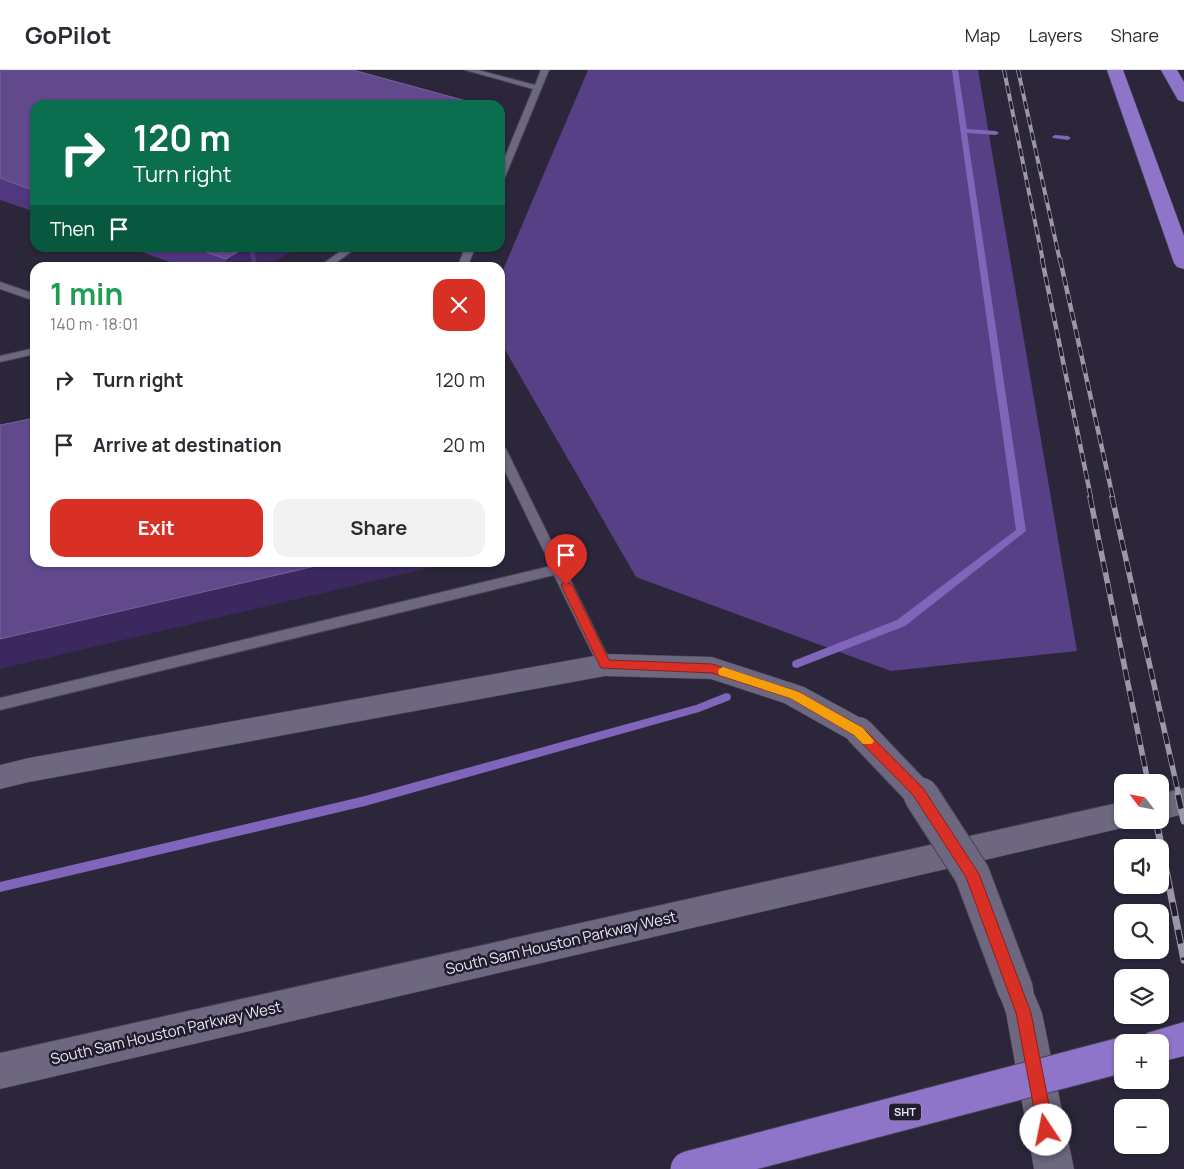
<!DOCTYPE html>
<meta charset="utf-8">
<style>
:root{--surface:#fff;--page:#f2f2f3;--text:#2b2b33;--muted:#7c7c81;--line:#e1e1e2;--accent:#d93025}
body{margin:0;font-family:Manrope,sans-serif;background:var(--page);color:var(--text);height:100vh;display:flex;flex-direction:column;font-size:19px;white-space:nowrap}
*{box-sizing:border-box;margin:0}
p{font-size:16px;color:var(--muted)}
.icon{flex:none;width:28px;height:28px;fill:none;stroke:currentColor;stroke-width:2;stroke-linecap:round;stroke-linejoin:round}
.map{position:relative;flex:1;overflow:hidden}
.details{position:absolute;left:30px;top:192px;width:475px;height:305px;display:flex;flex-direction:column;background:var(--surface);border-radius:15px;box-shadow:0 1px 4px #0004}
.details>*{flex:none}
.hud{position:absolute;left:30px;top:30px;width:475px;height:152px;border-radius:15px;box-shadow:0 1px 4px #0004;background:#0b6e4f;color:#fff;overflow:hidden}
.needle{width:32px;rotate:302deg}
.fabs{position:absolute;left:1114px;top:704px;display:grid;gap:10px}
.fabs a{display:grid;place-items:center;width:55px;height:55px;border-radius:10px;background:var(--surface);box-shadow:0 1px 4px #0004;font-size:25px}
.pin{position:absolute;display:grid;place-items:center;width:42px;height:42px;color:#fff;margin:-51px -21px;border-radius:50% 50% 50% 0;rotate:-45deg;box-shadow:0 0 5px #0007}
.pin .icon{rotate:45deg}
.me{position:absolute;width:55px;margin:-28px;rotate:349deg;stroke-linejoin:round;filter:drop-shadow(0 0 4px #0008)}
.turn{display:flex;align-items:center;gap:18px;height:105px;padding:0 20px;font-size:22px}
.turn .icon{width:65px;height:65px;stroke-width:2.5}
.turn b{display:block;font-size:35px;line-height:42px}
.then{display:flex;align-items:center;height:48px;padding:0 20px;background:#0003;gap:10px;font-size:19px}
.round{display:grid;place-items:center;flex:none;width:52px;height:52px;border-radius:15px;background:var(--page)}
.headline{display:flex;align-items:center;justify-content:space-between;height:85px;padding:0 20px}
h1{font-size:30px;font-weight:700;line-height:38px;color:#1e9e55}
.button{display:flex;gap:10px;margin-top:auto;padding:10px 20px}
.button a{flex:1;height:58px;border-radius:15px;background:var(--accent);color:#fff;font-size:20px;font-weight:700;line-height:58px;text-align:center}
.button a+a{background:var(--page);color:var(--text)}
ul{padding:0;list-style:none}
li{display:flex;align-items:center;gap:15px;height:65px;padding:0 20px}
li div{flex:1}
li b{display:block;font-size:19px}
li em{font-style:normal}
header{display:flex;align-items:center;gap:30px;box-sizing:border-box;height:70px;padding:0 25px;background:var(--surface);border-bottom:1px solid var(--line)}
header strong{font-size:24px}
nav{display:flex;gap:28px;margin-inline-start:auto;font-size:18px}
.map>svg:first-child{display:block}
.green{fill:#574085}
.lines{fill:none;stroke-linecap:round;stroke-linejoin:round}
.stream{fill:#8066ba;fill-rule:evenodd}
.lane-casing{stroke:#474254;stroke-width:2}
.secondary-casing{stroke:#474254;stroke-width:1}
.highway-casing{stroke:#474254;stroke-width:1}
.lane{fill:#6d677f;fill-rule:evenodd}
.secondary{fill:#6d677f;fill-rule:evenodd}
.highway{fill:#8f75ca;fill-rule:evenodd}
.rail-far3-casing{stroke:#9b97a7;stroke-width:4}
.rail-far2-casing{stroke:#9b97a7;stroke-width:4.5}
.rail-far1-casing{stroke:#9b97a7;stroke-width:5.5}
.rail-casing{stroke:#9b97a7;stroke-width:7}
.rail-far3{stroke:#221c2f;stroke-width:2.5;stroke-dasharray:8;stroke-linecap:butt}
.rail-far2{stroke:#221c2f;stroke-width:3;stroke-dasharray:9;stroke-linecap:butt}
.rail-far1{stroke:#221c2f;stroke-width:4;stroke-dasharray:11;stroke-linecap:butt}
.rail{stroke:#221c2f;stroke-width:5;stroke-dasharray:14;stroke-linecap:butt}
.secondary-bridge-far1-casing{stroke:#474254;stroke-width:30;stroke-linecap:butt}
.secondary-bridge-casing{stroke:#474254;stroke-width:37;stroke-linecap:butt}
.highway-bridge-casing{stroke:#474254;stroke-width:37;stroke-linecap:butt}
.secondary-bridge-far1{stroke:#6d677f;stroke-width:28}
.secondary-bridge{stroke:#6d677f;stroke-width:35}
.highway-bridge{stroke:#8f75ca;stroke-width:35}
.wall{fill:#513680}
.shaded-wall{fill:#3b285f}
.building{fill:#62498c;stroke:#77629c}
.route{fill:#d93025;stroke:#8d1f18}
.slow{fill:#f59e0b}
.labels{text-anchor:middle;stroke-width:5;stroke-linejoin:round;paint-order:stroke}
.shield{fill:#221c2f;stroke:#ada9b9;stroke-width:1}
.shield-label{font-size:11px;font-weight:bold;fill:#e9e6f4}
.near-street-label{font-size:15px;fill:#e9e6f4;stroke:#221c2f}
</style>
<header>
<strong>GoPilot</strong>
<nav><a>Map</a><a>Layers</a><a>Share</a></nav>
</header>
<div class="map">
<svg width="1184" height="1099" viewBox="0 0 1184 1099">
<rect width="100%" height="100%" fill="#2b263a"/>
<!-- green -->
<polygon class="green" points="588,0 978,0 1077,581 891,601 636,507 500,271 500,207"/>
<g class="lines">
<!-- stream -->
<g class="stream">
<polygon points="952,0 958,0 967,59 996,61 999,63 996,65 967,63 1026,461 905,556 797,598 793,597 792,594 793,591 897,550 1016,460"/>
<polygon points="1055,65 1068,66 1071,68 1068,70 1053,68 1052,67"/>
<polygon points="726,623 730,624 731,627 730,630 699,642 365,736 0,822 0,812 365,726 696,635"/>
</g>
<!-- lane casing -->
<g class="lane-casing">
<g id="lane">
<polygon points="465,0 478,0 535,15 541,0 549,0 503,112 500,113 500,99 533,19"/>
<polygon points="345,178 356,178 329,198 317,198"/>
<polygon points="465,178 475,178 467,198 457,198"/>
<polygon points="0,212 35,224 35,231 0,219"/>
<polygon points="35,278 35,284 0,292 0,286"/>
<polygon points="500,375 506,379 612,595 610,599 605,600 600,599 554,505 0,640 0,628 551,496 500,391"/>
</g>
</g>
<!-- secondary casing -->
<g class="secondary-casing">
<g id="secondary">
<polygon points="605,584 712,587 804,617 870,653 874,661 870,669 859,673 848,669 784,633 711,609 605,606 29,712 0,719 0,695 29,688"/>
<polygon points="1184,718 1184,744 1160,750 1160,724"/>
<polygon points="1122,732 1122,750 1135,750 1133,754 1122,758 0,1019 0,983"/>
<polygon points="1016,905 1028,909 1042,943 1074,1099 1034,1099 1006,943 998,921 1004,909"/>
</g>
</g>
<!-- highway casing -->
<g class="highway-casing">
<g id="highway">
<polygon points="1107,0 1123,0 1184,166 1184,199 1177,197 1174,193"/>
<polygon points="1161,0 1177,0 1184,12 1184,32 1178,30"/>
<polygon points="1184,952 1184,986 1160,992 1160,972 1143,972 1147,963"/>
</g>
</g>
<!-- lane -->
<use href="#lane" class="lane"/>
<!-- secondary -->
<use href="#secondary" class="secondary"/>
<!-- highway -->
<use href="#highway" class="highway"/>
<!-- rail-far3 casing -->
<g class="rail-far3-casing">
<g id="rail-far3">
<polyline points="1004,0 1043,191"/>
<polyline points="1018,0 1060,191"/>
</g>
</g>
<!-- rail-far2 casing -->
<g class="rail-far2-casing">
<g id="rail-far2">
<polyline points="1042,189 1091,428"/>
<polyline points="1060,189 1113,428"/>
</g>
</g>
<!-- rail-far1 casing -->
<g class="rail-far1-casing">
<g id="rail-far1">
<polyline points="1090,427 1148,712"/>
<polyline points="1112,427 1179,726"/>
</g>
</g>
<!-- rail casing -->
<g class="rail-casing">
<g id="rail">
<polyline points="1178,725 1184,751"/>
<polyline points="1156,750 1184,890"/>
</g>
</g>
<!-- rail-far3 -->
<use href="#rail-far3" class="rail-far3"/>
<!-- rail-far2 -->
<use href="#rail-far2" class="rail-far2"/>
<!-- rail-far1 -->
<use href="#rail-far1" class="rail-far1"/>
<!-- rail -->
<use href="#rail" class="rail"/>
<!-- secondary-bridge-far1 casing -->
<g class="secondary-bridge-far1-casing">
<polyline id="secondary-bridge-far1" points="859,661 921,726"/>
</g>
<!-- secondary-bridge casing -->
<g class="secondary-bridge-casing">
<polyline id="secondary-bridge" points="921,725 972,804 1016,921"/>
</g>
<!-- highway-bridge casing -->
<g class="highway-bridge-casing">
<polyline id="highway-bridge" points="688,1099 1122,985"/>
</g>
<!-- secondary-bridge-far1 -->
<use href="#secondary-bridge-far1" class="secondary-bridge-far1"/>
<!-- secondary-bridge -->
<use href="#secondary-bridge" class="secondary-bridge"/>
<!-- highway-bridge -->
<use href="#highway-bridge" class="highway-bridge"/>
</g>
<!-- wall -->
<g class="wall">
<polygon points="0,0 470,32 471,35 35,35 35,142 0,130"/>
<polygon points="131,178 295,178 266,198 186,198"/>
</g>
<!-- shaded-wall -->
<g class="shaded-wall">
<polygon points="244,178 249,178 253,198 228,198 226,189"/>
<polygon points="253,178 295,178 266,198 258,198"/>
<polygon points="333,492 454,492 0,599 0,569"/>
</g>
<!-- building -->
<g class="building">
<polygon points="0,0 353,0 470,32 465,35 35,35 35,121 0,108"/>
<polygon points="195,178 244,178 226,189"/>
<polygon points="35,348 35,492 333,492 0,569 0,355"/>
</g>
<!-- route -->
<polygon class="route" points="566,511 572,515 609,590 712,594 799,622 863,658 923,718 979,804 1031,943 1054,1060 1052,1065 1046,1068 1041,1065 1038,1060 1016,943 966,807 913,725 854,665 790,628 712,603 601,598 561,515"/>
<!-- slow -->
<polygon class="slow" points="723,597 799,622 863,658 874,671 872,674 863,674 854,665 790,628 719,605 718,602 719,599"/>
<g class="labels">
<!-- shield labels -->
<rect class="shield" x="889" y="1033.5" width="32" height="17" rx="4"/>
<g class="shield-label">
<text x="905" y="1046">SHT</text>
</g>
<!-- near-street labels -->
<g class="near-street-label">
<text transform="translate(561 873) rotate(-13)" y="5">South Sam Houston Parkway West</text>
<text transform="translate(166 963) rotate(-13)" y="5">South Sam Houston Parkway West</text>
</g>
</g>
</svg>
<div class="fabs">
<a><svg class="needle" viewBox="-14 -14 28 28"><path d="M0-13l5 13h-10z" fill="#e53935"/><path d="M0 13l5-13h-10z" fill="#7c7c81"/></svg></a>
<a><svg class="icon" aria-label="sound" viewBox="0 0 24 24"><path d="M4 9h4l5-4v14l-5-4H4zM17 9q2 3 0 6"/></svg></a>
<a><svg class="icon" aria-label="search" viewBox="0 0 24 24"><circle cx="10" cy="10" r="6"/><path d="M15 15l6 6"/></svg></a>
<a><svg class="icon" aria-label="layers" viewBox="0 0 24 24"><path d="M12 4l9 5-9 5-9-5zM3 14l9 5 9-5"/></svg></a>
<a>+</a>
<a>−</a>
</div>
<div class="pin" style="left:566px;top:515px;background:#d93025"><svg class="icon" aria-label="arrive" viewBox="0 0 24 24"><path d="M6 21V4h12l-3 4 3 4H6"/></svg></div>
<svg class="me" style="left:1046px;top:1060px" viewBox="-20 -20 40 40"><circle r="19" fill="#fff"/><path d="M0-13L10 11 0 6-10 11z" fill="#d93025"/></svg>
<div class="hud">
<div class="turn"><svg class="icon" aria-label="right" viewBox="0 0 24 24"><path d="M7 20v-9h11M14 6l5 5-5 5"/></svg><div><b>120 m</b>Turn right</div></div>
<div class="then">Then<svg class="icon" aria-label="arrive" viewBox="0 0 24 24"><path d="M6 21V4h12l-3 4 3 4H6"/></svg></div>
</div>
<section class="details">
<div class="headline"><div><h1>1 min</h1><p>140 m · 18:01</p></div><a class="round" style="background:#d93025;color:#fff"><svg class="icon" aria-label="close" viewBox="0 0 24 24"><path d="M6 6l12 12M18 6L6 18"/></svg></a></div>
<ul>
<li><svg class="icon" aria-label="right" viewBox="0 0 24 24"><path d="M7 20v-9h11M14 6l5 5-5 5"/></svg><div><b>Turn right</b></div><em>120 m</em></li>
<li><svg class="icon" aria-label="arrive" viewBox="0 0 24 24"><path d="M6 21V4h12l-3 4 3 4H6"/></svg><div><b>Arrive at destination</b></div><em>20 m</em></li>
</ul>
<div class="button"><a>Exit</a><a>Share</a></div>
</section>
</div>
